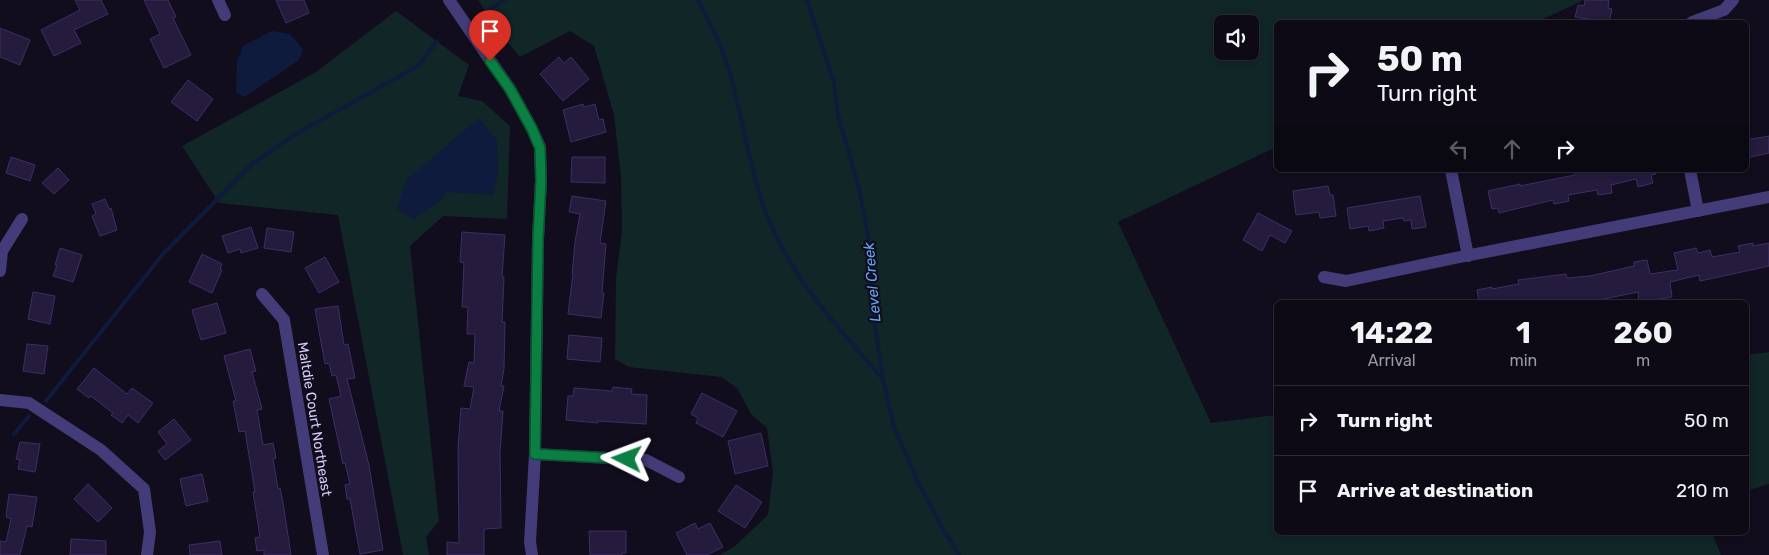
<!DOCTYPE html>
<style>
:root{--surface:#0d0a16;--page:#1b1823;--text:#f1f3f6;--muted:#9a9aa1;--line:#2d2b35}
body{margin:0;font-family:Rubik,sans-serif;background:var(--page);color:var(--text);height:100vh;display:flex;flex-direction:column;font-size:19px;white-space:nowrap}
*{box-sizing:border-box;margin:0}
p{font-size:16px;color:var(--muted)}
.icon{flex:none;width:28px;height:28px;fill:none;stroke:currentColor;stroke-width:2;stroke-linecap:round;stroke-linejoin:round}
.map{position:relative;flex:1;overflow:hidden}
.side{position:absolute;left:1274px;top:300px;width:475px;height:235px;display:flex;flex-direction:column;background:var(--surface);border-radius:8px;box-shadow:0 2px 8px #0003,0 0 0 1px var(--line)}
.side>*{flex:none}
.hud{position:absolute;left:1274px;top:20px;width:475px;height:152px;border-radius:8px;box-shadow:0 2px 8px #0003,0 0 0 1px var(--line);background:#0d0a16;color:var(--text);overflow:hidden}
.tools{position:absolute;left:1214px;top:15px;display:grid;gap:10px}
.tools a{display:grid;place-items:center;width:45px;height:45px;border-radius:8px;background:var(--surface);box-shadow:0 2px 8px #0003,0 0 0 1px var(--line);font-size:25px}
.pin{position:absolute;display:grid;place-items:center;width:42px;height:42px;color:#fff;margin:-51px -21px;border-radius:50% 50% 50% 0;rotate:-45deg;box-shadow:0 0 5px #0007}
.pin .icon{rotate:45deg}
.me{position:absolute;width:55px;margin:-28px;rotate:273deg;stroke-linejoin:round;filter:drop-shadow(0 0 4px #0008)}
.turn{display:flex;align-items:center;gap:18px;height:105px;padding:0 20px;font-size:22px}
.turn .icon{width:65px;height:65px;stroke-width:2.5}
.turn b{display:block;font-size:35px;line-height:42px}
.lanes{display:flex;align-items:center;height:48px;padding:0 20px;background:#0003;justify-content:center;gap:25px;direction:ltr}
.lanes .off{opacity:.35}
.eta{display:flex;justify-content:space-evenly;align-items:center;height:85px;text-align:center}
.eta b{font-size:30px;font-weight:700;line-height:35px}
ul{padding:0;list-style:none}
li{display:flex;align-items:center;gap:15px;height:70px;padding:0 20px;border-top:1px solid var(--line)}
li div{flex:1}
li b{display:block;font-size:19px}
li em{font-style:normal}
.map>svg:first-child{display:block}
.green{fill:#112627;fill-rule:evenodd}
.water{fill:#0e1b3c}
.lines{fill:none;stroke-linecap:round;stroke-linejoin:round}
.stream{stroke:#0e1b3c;stroke-width:4}
.building{fill:#241b3d;stroke:#3e2e67}
.street{stroke:#433c79;stroke-width:12}
.route-casing{stroke:#07532c;stroke-width:12}
.route{stroke:#0b8043;stroke-width:9}
.labels{text-anchor:middle;stroke-width:4.5;stroke-linejoin:round;paint-order:stroke}
.street-label{font-size:14px;fill:#d6cdfb;stroke:#110d1d}
.water-label{font-size:15px;font-style:italic;fill:#63a5f4;stroke:#110d1d}
</style>
<div class="map">
<svg width="1769" height="555" viewBox="0 0 1769 555">
<rect width="100%" height="100%" fill="#110d1d"/>
<!-- green -->
<g class="green">
<path d="M478,0H1584L1537,22H1276V147L1118,222L1211,423L1276,415V532L1712,533L1721,555H720L735,546L768,515L773,472L767,428L751,414L737,388L721,377L629,367L615,359L616,278L622,232L621,177L614,115L594,46L570,31L520,57L496,28ZM1222,24H1250V51H1222Z"/>
<polygon points="396,11 469,65 458,96 482,101 510,126 507,219 443,216 410,246 439,521 426,537 429,555 403,555 338,215 219,203 182,146 316,72"/>
<polygon points="1769,352 1769,484 1746,491 1746,355"/>
</g>
<!-- water -->
<g class="water">
<polygon points="272,31 290,34 303,49 299,60 245,97 236,93 237,61 243,46"/>
<polygon points="479,118 497,140 498,173 493,195 447,192 442,200 414,219 397,209 406,180"/>
</g>
<g class="lines">
<!-- stream -->
<g class="stream">
<path d="M698,0C711,24 722,47 730,73C742,115 748,160 762,202C786,273 834,323 883,379"/>
<polyline points="807,0 834,83 838,115 859,188 873,261 871,301 883,379 894,427 918,482 944,531 959,555"/>
<polyline points="483,14 504,0"/>
<polyline points="46,401 163,254 252,164 294,135 418,66 437,41"/>
<polyline points="14,434 29,416"/>
</g>
</g>
<!-- building -->
<g class="building">
<polygon points="75,0 101,0 108,14 74,30 81,43 54,56 41,30 80,10"/>
<polygon points="144,0 168,0 176,17 173,18 191,55 164,68 150,39 160,34"/>
<polygon points="276,0 304,0 309,13 286,23"/>
<polygon points="1585,0 1609,0 1608,8 1612,9 1609,22 1575,17 1578,5 1584,6"/>
<polygon points="0,28 30,40 20,65 0,57"/>
<polygon points="559,57 564,63 571,57 589,79 563,101 540,74"/>
<polygon points="188,80 213,99 197,121 171,102"/>
<polygon points="583,104 584,107 595,104 599,120 603,119 606,132 571,142 563,110"/>
<polygon points="1769,136 1769,153 1746,158 1746,140"/>
<polygon points="11,157 35,165 30,181 6,173"/>
<polygon points="572,157 605,157 605,183 571,182"/>
<polygon points="58,168 69,180 54,194 42,183"/>
<polygon points="1582,170 1656,170 1656,174 1651,175 1653,183 1638,187 1636,179 1611,185 1612,193 1598,195 1597,190 1568,195 1569,201 1554,204 1553,200 1499,213 1498,208 1492,209 1488,191 1520,184 1520,186 1575,175 1575,171"/>
<polygon points="1328,186 1330,195 1333,195 1336,216 1320,218 1319,212 1296,215 1293,191"/>
<polygon points="572,196 606,201 600,243 606,244 602,293 604,293 601,318 568,314 573,274 572,274 575,242 580,214 569,212"/>
<polygon points="1420,196 1426,227 1412,229 1411,220 1404,221 1403,218 1383,221 1384,228 1369,231 1368,226 1350,229 1347,208"/>
<polygon points="105,199 109,209 111,208 117,230 100,236 92,216 96,214 92,204"/>
<polygon points="1258,213 1292,231 1285,243 1270,235 1262,251 1243,240"/>
<polygon points="251,227 258,248 241,253 240,249 228,253 222,236"/>
<polygon points="267,228 294,232 291,252 264,248"/>
<polygon points="462,232 505,235 502,277 504,277 502,322 505,322 504,369 501,386 504,386 499,411 503,411 500,453 501,528 484,529 484,555 447,555 447,542 459,543 458,448 461,408 470,409 474,387 464,386 469,362 474,363 475,334 467,334 468,307 462,307 464,263 460,262"/>
<polygon points="1753,243 1753,246 1769,243 1769,266 1700,281 1699,275 1670,282 1672,297 1639,302 1638,292 1589,302 1479,302 1477,290 1492,287 1492,289 1519,284 1518,280 1566,274 1567,278 1590,276 1634,266 1634,262 1647,260 1650,274 1678,270 1674,253 1696,248 1698,253 1710,250 1712,257 1740,252 1738,246"/>
<polygon points="60,248 82,255 73,282 53,276 57,265 55,265"/>
<polygon points="202,254 222,264 220,269 222,270 212,293 189,282"/>
<polygon points="325,257 339,282 319,293 305,268"/>
<polygon points="33,292 55,296 50,324 28,319"/>
<polygon points="217,303 226,333 201,340 192,310"/>
<polygon points="338,306 344,345 348,344 355,378 347,379 369,465 383,550 360,554 350,499 347,499 345,485 350,484 345,463 343,464 329,399 341,396 336,375 332,376 329,363 325,364 315,309"/>
<polygon points="569,335 602,338 600,362 567,359"/>
<polygon points="27,344 48,346 44,374 23,371"/>
<polygon points="250,349 256,371 252,372 262,409 257,410 263,445 273,443 276,458 273,459 278,489 280,488 283,503 291,555 264,555 264,550 257,551 255,538 260,537 253,492 255,492 245,431 239,432 233,401 236,401 224,356"/>
<polygon points="94,368 127,394 132,388 153,403 138,423 128,415 122,423 111,415 113,413 91,396 89,398 77,389"/>
<polygon points="613,387 632,389 631,394 647,395 646,424 598,421 598,423 566,420 568,396 573,396 574,388 612,391"/>
<polygon points="702,393 737,411 723,437 696,423 698,418 691,414"/>
<polygon points="174,419 191,440 165,460 158,451 167,444 158,432"/>
<polygon points="761,433 768,466 735,474 728,441"/>
<polygon points="20,442 40,444 35,472 18,469 20,460 16,459"/>
<polygon points="202,474 208,501 186,506 180,479"/>
<polygon points="88,484 112,508 98,522 74,499"/>
<polygon points="736,485 762,502 745,528 718,511"/>
<polygon points="9,494 37,497 32,527 27,526 20,555 0,555 0,541 6,542 11,519 6,517"/>
<polygon points="695,523 698,529 710,523 723,547 707,555 687,555 676,533"/>
<polygon points="589,531 626,531 626,553 622,553 622,555 590,555"/>
<polygon points="71,539 106,541 106,555 70,555"/>
<polygon points="220,541 222,555 190,555 189,545"/>
</g>
<g class="lines">
<!-- street -->
<g class="street">
<polyline points="218,0 225,15"/>
<polyline points="449,0 510,89 532,129 540,147 541,180 538,239 535,454 530,542 532,555"/>
<polyline points="1692,22 1724,10 1733,0"/>
<polyline points="1451,170 1468,256"/>
<polyline points="1690,170 1698,211"/>
<polyline points="0,271 2,251 22,219"/>
<polyline points="1324,277 1346,281 1455,258 1769,197"/>
<polyline points="262,294 284,320 323,555"/>
<polyline points="0,400 29,403 101,450 144,489 150,532 147,555"/>
<polyline points="535,454 646,460 679,477"/>
</g>
</g>
<g class="lines">
<!-- route casing -->
<g class="route-casing">
<polyline id="route" points="490,61 510,89 532,129 540,148 541,180 538,239 535,454 627,459"/>
</g>
<!-- route -->
<use href="#route" class="route"/>
</g>
<g class="labels">
<!-- street labels -->
<g class="street-label">
<text transform="translate(315 419) rotate(81)" y="5">Maltdie Court Northeast</text>
</g>
<!-- water labels -->
<g class="water-label">
<text transform="translate(872 282) rotate(-95)" y="5">Level Creek</text>
</g>
</g>
</svg>
<div class="tools">
<a><svg class="icon" aria-label="sound" viewBox="0 0 24 24"><path d="M4 9h4l5-4v14l-5-4H4zM17 9q2 3 0 6"/></svg></a>
</div>
<div class="pin" style="left:490px;top:61px;background:#d93025"><svg class="icon" aria-label="arrive" viewBox="0 0 24 24"><path d="M6 21V4h12l-3 4 3 4H6"/></svg></div>
<svg class="me" style="left:627px;top:459px" viewBox="-20 -20 40 40"><path d="M0-17L14 15 0 8-14 15z" fill="#0b8043" stroke="#fff" stroke-width="4"/></svg>
<div class="hud">
<div class="turn"><svg class="icon" aria-label="right" viewBox="0 0 24 24"><path d="M7 20v-9h11M14 6l5 5-5 5"/></svg><div><b>50 m</b>Turn right</div></div>
<div class="lanes"><svg class="icon off" aria-label="left" viewBox="0 0 24 24"><path d="M17 20v-9H6M10 6l-5 5 5 5"/></svg><svg class="icon off" aria-label="ahead" viewBox="0 0 24 24"><path d="M12 20V5M6 11l6-6 6 6"/></svg><svg class="icon" aria-label="right" viewBox="0 0 24 24"><path d="M7 20v-9h11M14 6l5 5-5 5"/></svg></div>
</div>
<section class="side">
<div class="eta">
<div><b>14:22</b><p>Arrival</p></div>
<div><b>1</b><p>min</p></div>
<div><b>260</b><p>m</p></div>
</div>
<ul>
<li><svg class="icon" aria-label="right" viewBox="0 0 24 24"><path d="M7 20v-9h11M14 6l5 5-5 5"/></svg><div><b>Turn right</b></div><em>50 m</em></li>
<li><svg class="icon" aria-label="arrive" viewBox="0 0 24 24"><path d="M6 21V4h12l-3 4 3 4H6"/></svg><div><b>Arrive at destination</b></div><em>210 m</em></li>
</ul>
</section>
</div>
